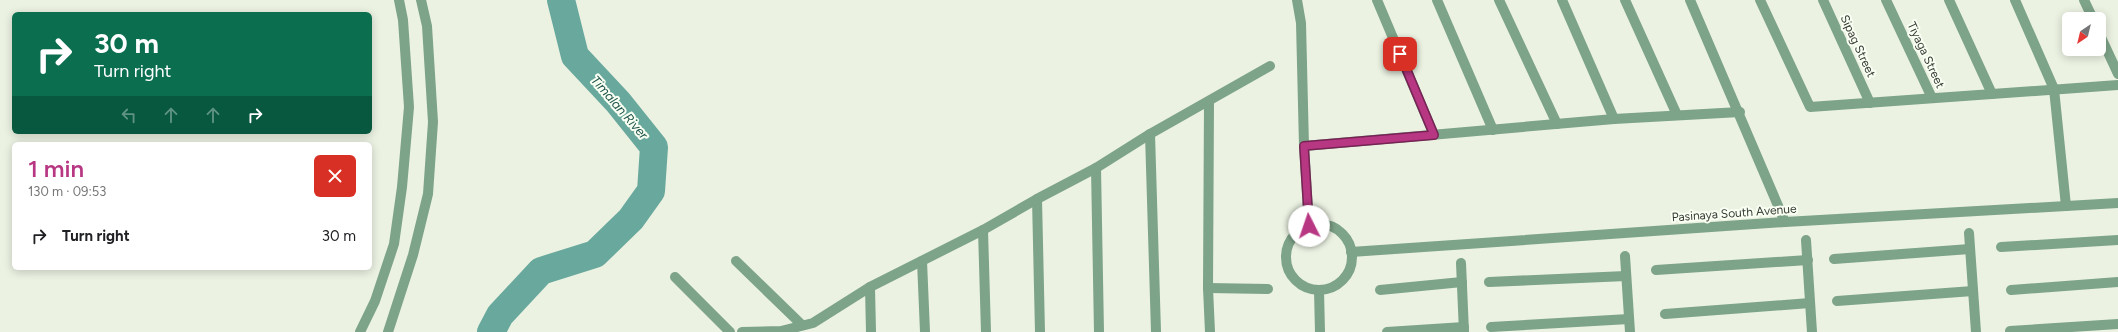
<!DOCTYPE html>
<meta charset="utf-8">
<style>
:root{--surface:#fff;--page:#f6f6f6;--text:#202124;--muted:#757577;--accent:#b73783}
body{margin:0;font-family:Figtree,sans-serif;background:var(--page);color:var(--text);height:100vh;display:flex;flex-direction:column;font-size:15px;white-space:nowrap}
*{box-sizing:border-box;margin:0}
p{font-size:13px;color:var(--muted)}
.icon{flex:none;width:22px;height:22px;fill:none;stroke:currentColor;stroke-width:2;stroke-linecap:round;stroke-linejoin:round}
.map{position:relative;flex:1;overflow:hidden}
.sheet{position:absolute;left:12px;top:142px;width:360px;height:128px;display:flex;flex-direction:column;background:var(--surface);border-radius:6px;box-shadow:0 2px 10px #0003}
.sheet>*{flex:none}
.hud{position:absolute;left:12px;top:12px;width:360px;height:122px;border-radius:6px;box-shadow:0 2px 10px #0003;background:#0b6e4f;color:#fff;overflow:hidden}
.needle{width:26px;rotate:215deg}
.buttons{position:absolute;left:2062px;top:12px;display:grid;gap:8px}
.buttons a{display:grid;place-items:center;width:44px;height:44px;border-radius:6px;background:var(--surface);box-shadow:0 2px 10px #0003;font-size:20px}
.pin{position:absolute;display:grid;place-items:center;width:34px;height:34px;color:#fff;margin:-17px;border-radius:8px;box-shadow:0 2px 6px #0006}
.me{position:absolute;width:44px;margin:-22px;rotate:356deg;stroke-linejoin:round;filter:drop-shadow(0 0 3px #0008)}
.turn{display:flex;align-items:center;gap:14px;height:84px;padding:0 16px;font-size:18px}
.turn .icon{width:52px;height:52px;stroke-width:2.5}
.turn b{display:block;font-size:28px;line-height:34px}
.lanes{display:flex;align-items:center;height:38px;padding:0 16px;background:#0003;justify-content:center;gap:20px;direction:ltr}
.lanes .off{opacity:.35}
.round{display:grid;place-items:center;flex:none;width:42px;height:42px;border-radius:6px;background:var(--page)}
.head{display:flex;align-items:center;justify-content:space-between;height:68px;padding:0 16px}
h1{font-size:24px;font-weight:600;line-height:30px;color:var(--accent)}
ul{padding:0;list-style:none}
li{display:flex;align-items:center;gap:12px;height:52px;padding:0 16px}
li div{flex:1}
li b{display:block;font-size:15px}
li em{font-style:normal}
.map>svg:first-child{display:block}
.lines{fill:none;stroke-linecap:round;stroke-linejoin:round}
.river{stroke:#69a89d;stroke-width:28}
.minor{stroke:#7da388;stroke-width:10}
.route-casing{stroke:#772455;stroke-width:10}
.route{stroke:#b73783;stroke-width:7}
.labels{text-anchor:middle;stroke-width:4;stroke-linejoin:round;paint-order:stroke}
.street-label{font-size:12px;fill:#383b35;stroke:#f9fff2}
.water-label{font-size:13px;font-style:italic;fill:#1f554d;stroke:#f9fff2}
</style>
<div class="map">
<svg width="2118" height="332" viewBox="0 0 2118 332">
<rect width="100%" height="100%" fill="#ebf2e2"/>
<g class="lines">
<!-- river -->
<polyline class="river" points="491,332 500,315 541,271 595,254 631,219 651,191 654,147 618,102 575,56 561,0"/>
<!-- minor -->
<g class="minor">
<polyline points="1297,0 1301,23 1304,146 1309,226"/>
<polyline points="1377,0 1434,135"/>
<polyline points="1437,0 1493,130"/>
<polyline points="1499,0 1557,124"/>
<polyline points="1562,0 1614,119"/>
<polyline points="1625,0 1677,115"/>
<polyline points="1690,0 1785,222"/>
<polyline points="1760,0 1810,107 2118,85"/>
<polyline points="1823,0 1870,103"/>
<polyline points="1886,0 1932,98"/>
<polyline points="1949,0 1992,94"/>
<polyline points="2015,0 2054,89 2066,206"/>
<polyline points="2084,0 2093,19"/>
<polyline points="2099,33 2118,74"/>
<polyline points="1209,102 1208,288 1210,332"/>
<polyline points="1150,134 1156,332"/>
<polyline points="1304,146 1614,119 1740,112"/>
<polyline points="1096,168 1099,332"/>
<polyline points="1037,199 1040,332"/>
<circle cx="1319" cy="257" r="33"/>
<polyline points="983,230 986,332"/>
<polyline points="1969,233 1976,332"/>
<polyline points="1806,240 1812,332"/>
<polyline points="2001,247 2118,240"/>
<polyline points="1351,252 1785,222 2118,203"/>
<polyline points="1625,256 1630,332"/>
<polyline points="1834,259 1970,249"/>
<polyline points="736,261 802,325"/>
<polyline points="922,261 925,332"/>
<polyline points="1461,263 1464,332"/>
<polyline points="1656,270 1808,260"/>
<polyline points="675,277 730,332"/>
<polyline points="1489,282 1626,276"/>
<polyline points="870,287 871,332"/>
<polyline points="1208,288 1268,289"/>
<polyline points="1319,290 1320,332"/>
<polyline points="1380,290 1462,282"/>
<polyline points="2011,290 2118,282"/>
<polyline points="1837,301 1973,291"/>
<polyline points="1665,314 1810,303"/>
<polyline points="1491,327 1629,319"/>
<polyline points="2010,331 2118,324"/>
<polyline points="360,332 375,301 394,244 402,187 409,107 403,20 399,0"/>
<polyline points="388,332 413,255 428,194 433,122 427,26 421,0"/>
<polyline points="742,332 781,331 813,323 870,287 983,230 1037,199 1096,168 1150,134 1270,66"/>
<polyline points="1387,332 1464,327"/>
</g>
</g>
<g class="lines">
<!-- route casing -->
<g class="route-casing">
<polyline id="route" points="1309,226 1304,146 1434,135 1400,54"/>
</g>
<!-- route -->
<use href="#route" class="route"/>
</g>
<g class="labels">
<!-- street labels -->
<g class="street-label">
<text transform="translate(1858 46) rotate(65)" y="4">Sipag Street</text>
<text transform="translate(1926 55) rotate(65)" y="4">Tiyaga Street</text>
<text transform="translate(1734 213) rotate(-4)" y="4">Pasinaya South Avenue</text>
</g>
<!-- water labels -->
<g class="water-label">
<text transform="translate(620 107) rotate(49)" y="5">Timalan River</text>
</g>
</g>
</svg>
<div class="buttons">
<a><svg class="needle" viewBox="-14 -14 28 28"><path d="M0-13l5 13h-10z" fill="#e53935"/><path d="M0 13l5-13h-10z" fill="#757577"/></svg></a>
</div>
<div class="pin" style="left:1400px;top:54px;background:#d93025"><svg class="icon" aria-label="arrive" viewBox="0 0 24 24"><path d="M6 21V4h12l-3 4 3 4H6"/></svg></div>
<svg class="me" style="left:1309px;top:226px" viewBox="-20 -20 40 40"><circle r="19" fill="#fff"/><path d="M0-13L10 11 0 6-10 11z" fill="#b73783"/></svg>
<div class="hud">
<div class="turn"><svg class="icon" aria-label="right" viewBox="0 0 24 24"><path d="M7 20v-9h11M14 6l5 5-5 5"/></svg><div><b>30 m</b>Turn right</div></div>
<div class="lanes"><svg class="icon off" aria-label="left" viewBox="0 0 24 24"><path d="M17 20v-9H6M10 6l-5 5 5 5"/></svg><svg class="icon off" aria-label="ahead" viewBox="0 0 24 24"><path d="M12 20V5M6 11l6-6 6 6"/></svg><svg class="icon off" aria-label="ahead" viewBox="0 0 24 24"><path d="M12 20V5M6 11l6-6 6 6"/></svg><svg class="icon" aria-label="right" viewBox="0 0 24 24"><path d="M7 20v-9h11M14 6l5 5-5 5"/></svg></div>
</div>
<section class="sheet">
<div class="head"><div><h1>1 min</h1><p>130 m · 09:53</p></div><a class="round" style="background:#d93025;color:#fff"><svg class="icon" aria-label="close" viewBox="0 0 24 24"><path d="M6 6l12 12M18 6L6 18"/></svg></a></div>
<ul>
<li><svg class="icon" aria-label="right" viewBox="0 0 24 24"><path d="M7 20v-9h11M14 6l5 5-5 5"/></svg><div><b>Turn right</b></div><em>30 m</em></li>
</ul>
</section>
</div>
